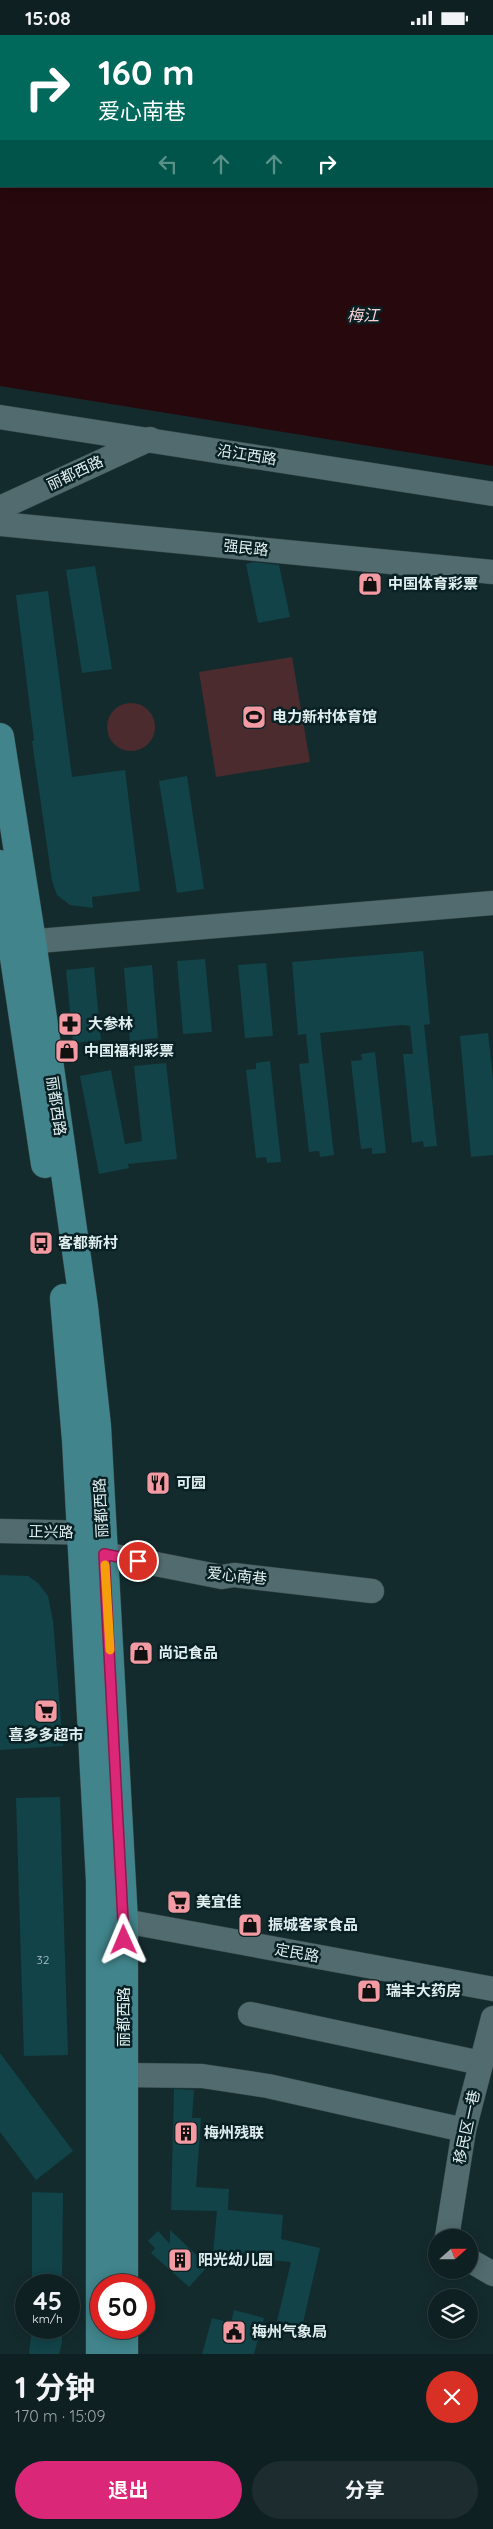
<!DOCTYPE html>
<html lang="zh">
<meta charset="utf-8">
<style>
:root{--surface:#0f2022;--page:#1d2d2f;--text:#f1f3f6;--muted:#9ba3a5;--line:#2f3e40;--accent:#db2777}
body{margin:0;font-family:Quicksand,"Noto Sans SC",sans-serif;background:var(--page);color:var(--text);height:100vh;display:flex;flex-direction:column;font-size:19px;white-space:nowrap}
*{box-sizing:border-box;margin:0}
p{font-size:16px;color:var(--muted)}
.icon{flex:none;width:28px;height:28px;fill:none;stroke:currentColor;stroke-width:2;stroke-linecap:round;stroke-linejoin:round}
.map{position:relative;height:2319px;overflow:hidden}
.sheet{display:flex;flex-direction:column;background:var(--surface);flex:1}
.sheet>*{flex:none}
.guide{position:absolute;left:0px;top:0px;width:494px;height:152px;box-shadow:0 2px 12px #0003,0 0 0 1px var(--line);background:#00695c;color:#fff;overflow:hidden}
.needle{width:32px;rotate:69deg}
.buttons{position:absolute;left:428px;top:2194px;display:grid;gap:10px}
.buttons a{display:grid;place-items:center;width:50px;height:50px;border-radius:50%;background:var(--surface);box-shadow:0 2px 12px #0003,0 0 0 1px var(--line);font-size:25px}
.speed{position:absolute;left:15px;top:2239px;display:flex;gap:10px;font-size:25px;font-weight:700;text-align:center}
.speed>*{display:grid;place-content:center;width:65px;height:65px;border-radius:50%;background:var(--surface);box-shadow:0 2px 12px #0003,0 0 0 1px var(--line);line-height:1}
.speed small{font-size:12px;font-weight:400}
.speed .limit{border:8px solid #d22;background:#fff;color:#111}
.pin{position:absolute;display:grid;place-items:center;width:42px;height:42px;color:#fff;margin:-21px;border:2px solid #fff;border-radius:50%;box-shadow:0 1px 5px #0007}
.me{position:absolute;width:55px;margin:-28px;rotate:359deg;stroke-linejoin:round;filter:drop-shadow(0 0 4px #0008)}
.turn{display:flex;align-items:center;gap:18px;height:105px;padding:0 15px;font-size:22px}
.turn .icon{width:65px;height:65px;stroke-width:2.5}
.turn b{display:block;font-size:35px;line-height:42px}
.lanes{display:flex;align-items:center;height:48px;padding:0 15px;background:#0003;justify-content:center;gap:25px;direction:ltr}
.lanes .off{opacity:.35}
.round{display:grid;place-items:center;flex:none;width:52px;height:52px;border-radius:26px;background:var(--page)}
.head{display:flex;align-items:center;justify-content:space-between;height:85px;padding:0 15px}
h1{font-size:30px;font-weight:700;line-height:38px}
.primary-button{display:flex;gap:10px;margin-top:auto;padding:10px 15px}
.primary-button a{flex:1;height:58px;border-radius:30px;background:var(--accent);color:#fff;font-size:20px;font-weight:700;line-height:58px;text-align:center}
.primary-button a+a{background:var(--page);color:var(--text)}
.status{display:flex;justify-content:space-between;align-items:center;height:35px;padding:0 25px;background:var(--surface);direction:ltr}
.status svg{height:14px;fill:currentColor}
.map>svg:first-child{display:block}
.green{fill:#4b2b2e}
.water{fill:#27080d;fill-rule:evenodd}
.building{fill:#114348}
.lines{fill:none;stroke-linecap:round;stroke-linejoin:round}
.minor-casing{stroke:#36484a;stroke-width:25}
.major-casing{stroke:#36484a;stroke-width:29}
.minor{stroke:#526b6e;stroke-width:24}
.major{stroke:#41848b;stroke-width:28}
.route-casing{stroke:#8e194d;stroke-width:12}
.route{stroke:#db2777;stroke-width:9}
.slow{stroke:#f59e0b;stroke-width:9}
.labels{text-anchor:middle;stroke-width:5;stroke-linejoin:round;paint-order:stroke}
.number-label{font-size:12px;fill:#adc4c6}
.street-label{font-size:15px;fill:#e1eff0;stroke:#092124}
.poi-label{font-size:15px;font-weight:bold;fill:#e1eff0;stroke:#092124;text-anchor:start}
.water-label{font-size:16px;font-style:italic;fill:#fbd0d2;stroke:#092124}
</style>
<div class="status"><b>15:08</b><svg viewBox="0 0 49 12"><path d="M0 12V9h3v3zM5 12V6h3v6zM10 12V3h3v9zM15 12V0h3v12zM26 1h20v11H26zM47 4h2v5h-2z"/></svg></div>
<div class="map">
<svg width="493" height="2319" viewBox="0 0 493 2319">
<rect width="100%" height="100%" fill="#142b2d"/>
<!-- green -->
<g class="green">
<polygon points="292,622 310,727 216,742 199,637"/>
<circle cx="131" cy="692" r="24"/>
</g>
<!-- water -->
<path class="water" d="M0,0H493V431L0,351ZM1,1H492V151H1Z"/>
<!-- building -->
<g class="building">
<polygon points="253,527 279,530 290,582 258,588 246,529"/>
<polygon points="95,531 112,634 82,638 66,535"/>
<polygon points="48,556 72,742 125,735 140,856 92,862 93,873 70,870 57,860 52,846 32,706 34,706 16,560"/>
<polygon points="187,741 204,854 177,858 159,746"/>
<polygon points="423,916 430,989 424,990 437,1111 424,1112 423,1106 412,1108 403,1019 413,1019 410,991 402,990 320,998 334,1120 320,1122 319,1116 309,1117 299,1029 309,1028 306,999 298,1000 292,927"/>
<polygon points="205,924 212,997 183,999 177,926"/>
<polygon points="266,928 273,1001 245,1003 238,930"/>
<polygon points="152,930 158,1003 130,1006 124,933"/>
<polygon points="94,932 101,1005 73,1008 66,935"/>
<polygon points="488,998 493,1045 493,1120 471,1122 460,1001"/>
<polygon points="375,1017 386,1118 372,1119 372,1113 361,1114 351,1026 362,1025 361,1019"/>
<polygon points="270,1026 281,1127 267,1128 266,1122 256,1123 246,1035 256,1034 256,1028"/>
<polygon points="166,1028 177,1124 128,1129 129,1133 99,1139 80,1041 111,1035 125,1109 142,1106 134,1031"/>
<polygon points="0,1540 28,1541 38,1548 48,1561 53,1586 63,1711 0,1715"/>
<polygon points="60,1762 68,2020 24,2021 16,1763"/>
<polygon points="0,2018 73,2116 36,2145 0,2097"/>
<polygon points="174,2054 194,2055 192,2083 201,2083 196,2152 229,2154 228,2175 283,2180 281,2204 320,2213 302,2292 277,2286 291,2227 213,2220 217,2176 171,2175"/>
<polygon points="32,2157 63,2158 62,2250 32,2250"/>
<polygon points="170,2195 208,2231 189,2252 151,2218 155,2213 148,2206 158,2196 170,2209"/>
<polygon points="234,2275 264,2283 254,2319 202,2319 212,2283 231,2288"/>
<polygon points="32,2292 62,2292 62,2308 59,2319 29,2319"/>
</g>
<g class="lines">
<!-- minor casing -->
<g class="minor-casing">
<g id="minor">
<polyline points="0,382 493,459"/>
<polyline points="0,473 150,404"/>
<polyline points="0,489 493,537"/>
<polyline points="14,908 493,868"/>
<polyline points="0,1496 100,1498"/>
<polyline points="104,1519 222,1542 234,1540 372,1556"/>
<polyline points="106,1884 124,1886 493,1954"/>
<polyline points="250,1979 481,2028"/>
<polyline points="124,2040 202,2041 268,2051 464,2095"/>
<polyline points="447,2202 464,2095 493,1983"/>
<polyline points="469,2225 493,2239"/>
</g>
</g>
<!-- major casing -->
<g class="major-casing">
<g id="major">
<polyline points="0,702 32,906 84,1272 97,1391 124,1886 124,2250"/>
<polyline points="0,829 45,1129"/>
<polyline points="64,1263 76,1405 100,1846 100,2319"/>
<polyline points="124,2292 124,2319"/>
</g>
</g>
<!-- minor -->
<use href="#minor" class="minor"/>
<!-- major -->
<use href="#major" class="major"/>
</g>
<g class="lines">
<!-- route casing -->
<g class="route-casing">
<polyline id="route" points="124,1905 104,1519 138,1526"/>
</g>
<!-- route -->
<use href="#route" class="route"/>
<!-- slow -->
<polyline class="slow" points="105,1530 110,1615"/>
</g>
<!-- icons -->
<defs>
<g id="shop-square" transform="scale(1.25)"><rect x="-9" y="-9" width="18" height="18" rx="4" fill="#f49aa2" stroke="#092124"/><path d="M-5-2.5h2.3a2.7 3.5 0 0 1 5.4 0H5L5.5 6h-11ZM-1.5-2.5h3a1.5 2.3 0 0 0-3 0Z" fill="#111"/></g>
<g id="stadium-square" transform="scale(1.25)"><rect x="-9" y="-9" width="18" height="18" rx="4" fill="#f49aa2" stroke="#092124"/><path d="M0-5a6.5 5 0 1 0 0 10a6.5 5 0 1 0 0-10ZM-3.5-1.8h7v3.6h-7Z" fill="#111"/></g>
<g id="pharmacy-square" transform="scale(1.25)"><rect x="-9" y="-9" width="18" height="18" rx="4" fill="#f49aa2" stroke="#092124"/><path d="M-2-6h4v4h4v4h-4v4h-4v-4h-4v-4h4Z" fill="#111"/></g>
<g id="bus-square" transform="scale(1.25)"><rect x="-9" y="-9" width="18" height="18" rx="4" fill="#f49aa2" stroke="#092124"/><path d="M-5-6H5V4H4V6H2V4H-2V6H-4V4H-5ZM-3.5-4V0h7V-4ZM-3.5 1.2v1.5H-2V1.2ZM2 1.2v1.5H3.5V1.2Z" fill="#111"/></g>
<g id="restaurant-square" transform="scale(1.25)"><rect x="-9" y="-9" width="18" height="18" rx="4" fill="#f49aa2" stroke="#092124"/><path d="M-5-6h1v4h1v-4h1v4h1v-4h1v5L-1.5 .5V6h-2V.5L-5-1ZM5-6V6H3V1.5H1.5Q1.5-4 5-6Z" fill="#111"/></g>
<g id="supermarket-square" transform="scale(1.25)"><rect x="-9" y="-9" width="18" height="18" rx="4" fill="#f49aa2" stroke="#092124"/><path d="M-6-5.5h2.5l.6 2H6L4.5 2H-2.5L-4.4-4H-6ZM-1.5 3.2a1.3 1.3 0 1 0 .1 0ZM3 3.2a1.3 1.3 0 1 0 .1 0Z" fill="#111"/></g>
<g id="building-square" transform="scale(1.25)"><rect x="-9" y="-9" width="18" height="18" rx="4" fill="#f49aa2" stroke="#092124"/><path d="M-4-6H4V6H1V3H-1V6H-4ZM-2.5-4.3h1.7v1.8h-1.7ZM.8-4.3h1.7v1.8H.8ZM-2.5-1h1.7V.8h-1.7ZM.8-1h1.7V.8H.8Z" fill="#111"/></g>
<g id="civic-square" transform="scale(1.25)"><rect x="-9" y="-9" width="18" height="18" rx="4" fill="#f49aa2" stroke="#092124"/><path d="M-.6-6.5H3V-4.5H.6V-3L4-1V1h2V6H-6V1h2V-1L-.6-3ZM-1.2 2.5V6h2.4V2.5Z" fill="#111"/></g>
</defs>
<g fill-rule="evenodd">
<use href="#shop-square" x="370" y="549"/>
<use href="#stadium-square" x="254" y="682"/>
<use href="#pharmacy-square" x="70" y="989"/>
<use href="#shop-square" x="67" y="1016"/>
<use href="#bus-square" x="41" y="1208"/>
<use href="#restaurant-square" x="158" y="1448"/>
<use href="#shop-square" x="141" y="1618"/>
<use href="#supermarket-square" x="46" y="1676"/>
<use href="#supermarket-square" x="179" y="1867"/>
<use href="#shop-square" x="250" y="1890"/>
<use href="#shop-square" x="369" y="1956"/>
<use href="#building-square" x="186" y="2098"/>
<use href="#building-square" x="180" y="2225"/>
<use href="#civic-square" x="234" y="2297"/>
</g>
<g class="labels">
<!-- number labels -->
<g class="number-label">
<text x="43" y="1929">32</text>
</g>
<!-- street labels -->
<g class="street-label">
<text transform="translate(247 420) rotate(9)" y="5">沿江西路</text>
<text transform="translate(75 438) rotate(-25)" y="5">丽都西路</text>
<text transform="translate(246 513) rotate(6)" y="5">强民路</text>
<text transform="translate(56 1071) rotate(82)" y="5">丽都西路</text>
<text transform="translate(101 1473) rotate(-93)" y="5">丽都西路</text>
<text transform="translate(51 1497) rotate(1)" y="5">正兴路</text>
<text transform="translate(237 1541) rotate(6)" y="5">爱心南巷</text>
<text transform="translate(297 1918) rotate(10)" y="5">定民路</text>
<text transform="translate(124 1982) rotate(-90)" y="5">丽都西路</text>
<text transform="translate(467 2092) rotate(-78)" y="5">移民区一巷</text>
</g>
<!-- poi labels -->
<g class="poi-label">
<text x="388" y="554">中国体育彩票</text>
<text x="272" y="687">电力新村体育馆</text>
<text x="88" y="994">大参林</text>
<text x="84" y="1021">中国福利彩票</text>
<text x="58" y="1213">客都新村</text>
<text x="176" y="1453">可园</text>
<text x="158" y="1623">尚记食品</text>
<text x="46" y="1705" text-anchor="middle">喜多多超市</text>
<text x="196" y="1872">美宜佳</text>
<text x="268" y="1895">振城客家食品</text>
<text x="386" y="1961">瑞丰大药房</text>
<text x="204" y="2103">梅州残联</text>
<text x="198" y="2230">阳光幼儿园</text>
<text x="252" y="2302">梅州气象局</text>
</g>
<!-- water labels -->
<g class="water-label">
<text x="363" y="286">梅江</text>
</g>
</g>
</svg>
<div class="buttons">
<a><svg class="needle" viewBox="-14 -14 28 28"><path d="M0-13l5 13h-10z" fill="#e53935"/><path d="M0 13l5-13h-10z" fill="#9ba3a5"/></svg></a>
<a><svg class="icon" aria-label="layers" viewBox="0 0 24 24"><path d="M12 4l9 5-9 5-9-5zM3 14l9 5 9-5"/></svg></a>
</div>
<div class="speed"><div>45<small>km/h</small></div><div class="limit">50</div></div>
<div class="pin" style="left:138px;top:1526px;background:#d93025"><svg class="icon" aria-label="arrive" viewBox="0 0 24 24"><path d="M6 21V4h12l-3 4 3 4H6"/></svg></div>
<svg class="me" style="left:124px;top:1905px" viewBox="-20 -20 40 40"><path d="M0-17L14 15 0 8-14 15z" fill="#db2777" stroke="#fff" stroke-width="4"/></svg>
<div class="guide">
<div class="turn"><svg class="icon" aria-label="right" viewBox="0 0 24 24"><path d="M7 20v-9h11M14 6l5 5-5 5"/></svg><div><b>160 m</b>爱心南巷</div></div>
<div class="lanes"><svg class="icon off" aria-label="left" viewBox="0 0 24 24"><path d="M17 20v-9H6M10 6l-5 5 5 5"/></svg><svg class="icon off" aria-label="ahead" viewBox="0 0 24 24"><path d="M12 20V5M6 11l6-6 6 6"/></svg><svg class="icon off" aria-label="ahead" viewBox="0 0 24 24"><path d="M12 20V5M6 11l6-6 6 6"/></svg><svg class="icon" aria-label="right" viewBox="0 0 24 24"><path d="M7 20v-9h11M14 6l5 5-5 5"/></svg></div>
</div>
</div>
<section class="sheet">
<div class="head"><div><h1>1 分钟</h1><p>170 m · 15:09</p></div><a class="round" style="background:#d93025;color:#fff"><svg class="icon" aria-label="close" viewBox="0 0 24 24"><path d="M6 6l12 12M18 6L6 18"/></svg></a></div>
<div class="primary-button"><a>退出</a><a>分享</a></div>
</section>
